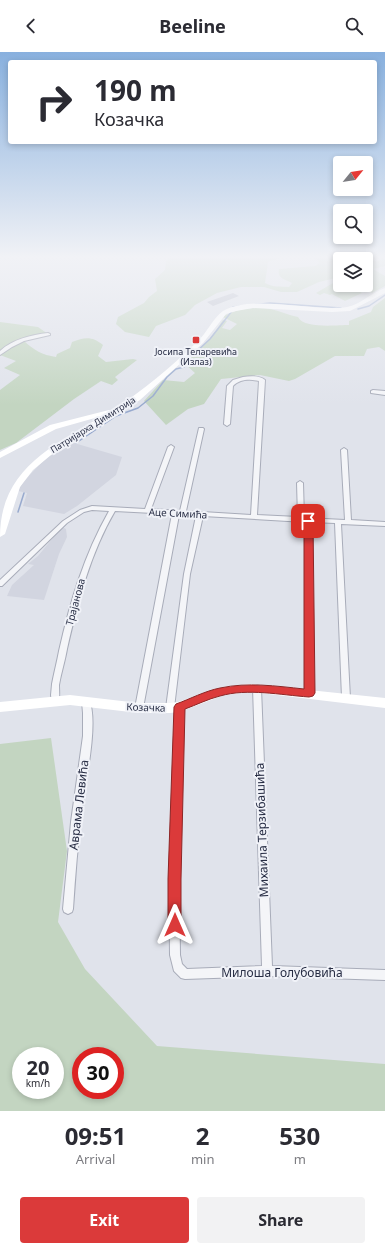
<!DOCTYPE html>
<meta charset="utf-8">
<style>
:root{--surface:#fff;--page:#f2f2f3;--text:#2b2b33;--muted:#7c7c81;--accent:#db3a3a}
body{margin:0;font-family:"Noto Sans",sans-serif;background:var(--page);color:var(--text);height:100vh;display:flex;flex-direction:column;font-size:15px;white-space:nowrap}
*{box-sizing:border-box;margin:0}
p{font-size:13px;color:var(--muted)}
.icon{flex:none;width:22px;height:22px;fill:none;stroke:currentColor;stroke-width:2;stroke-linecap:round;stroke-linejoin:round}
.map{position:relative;height:1059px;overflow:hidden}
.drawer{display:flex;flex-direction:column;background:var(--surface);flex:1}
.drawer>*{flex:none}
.hud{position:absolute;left:8px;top:8px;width:369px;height:84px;border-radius:4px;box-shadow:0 2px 6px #0003;background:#fff;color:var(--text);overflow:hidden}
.needle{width:26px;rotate:60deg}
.fabs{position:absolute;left:333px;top:104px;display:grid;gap:8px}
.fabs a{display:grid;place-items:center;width:40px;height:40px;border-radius:4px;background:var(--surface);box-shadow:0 2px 6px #0003;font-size:20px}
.speed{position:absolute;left:12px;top:995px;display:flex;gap:8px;font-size:20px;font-weight:700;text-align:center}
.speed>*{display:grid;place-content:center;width:52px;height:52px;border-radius:50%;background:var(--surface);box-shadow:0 2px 6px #0003;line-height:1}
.speed small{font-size:10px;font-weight:400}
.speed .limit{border:6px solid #d22;background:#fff;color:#111}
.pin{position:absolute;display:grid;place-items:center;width:34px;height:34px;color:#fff;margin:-17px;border-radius:8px;box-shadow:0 2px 6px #0006}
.me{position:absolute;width:44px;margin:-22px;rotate:0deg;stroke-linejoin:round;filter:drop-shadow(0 0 3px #0008)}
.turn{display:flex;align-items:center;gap:14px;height:84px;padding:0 20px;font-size:18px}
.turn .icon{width:52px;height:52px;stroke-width:2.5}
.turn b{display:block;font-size:28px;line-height:34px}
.eta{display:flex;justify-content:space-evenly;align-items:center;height:68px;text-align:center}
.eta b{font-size:24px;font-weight:700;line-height:28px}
.primary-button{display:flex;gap:8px;margin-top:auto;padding:8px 20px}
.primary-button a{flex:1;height:46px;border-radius:4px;background:var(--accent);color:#fff;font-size:16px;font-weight:700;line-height:46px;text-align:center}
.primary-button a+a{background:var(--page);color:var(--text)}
header{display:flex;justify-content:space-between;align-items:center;height:52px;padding:0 20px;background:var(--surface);font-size:18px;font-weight:700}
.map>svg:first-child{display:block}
.built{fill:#d2d5e0}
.green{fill:#c3d5c1;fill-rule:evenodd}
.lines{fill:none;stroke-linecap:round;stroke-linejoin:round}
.stream{stroke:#98aace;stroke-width:1.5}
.building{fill:#bdc1ce}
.street-casing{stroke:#a8acb9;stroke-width:2}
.street{fill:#f4f5f8;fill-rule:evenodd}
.secondary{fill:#fff;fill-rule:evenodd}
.route{fill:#db3a3a;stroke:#8e2626}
.poi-dot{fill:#db3a3a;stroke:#f0f2f8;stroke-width:1.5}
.labels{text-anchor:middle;stroke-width:4;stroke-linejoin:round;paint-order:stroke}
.far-poi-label{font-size:9px;fill:#272d44;stroke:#f0f2f8}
.far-street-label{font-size:9px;fill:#272d44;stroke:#f0f2f8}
.street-label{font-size:10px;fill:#272d44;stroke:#f0f2f8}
.near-street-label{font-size:12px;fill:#272d44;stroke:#f0f2f8}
</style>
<header><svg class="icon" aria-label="back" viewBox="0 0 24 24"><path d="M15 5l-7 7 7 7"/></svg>Beeline<svg class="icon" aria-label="search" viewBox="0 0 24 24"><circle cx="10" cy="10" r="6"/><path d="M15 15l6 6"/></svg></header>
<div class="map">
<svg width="385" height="1059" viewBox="0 0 385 1059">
<rect width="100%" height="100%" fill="#e0e3eb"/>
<!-- built -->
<g class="built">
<polygon points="74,391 122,405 116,423 77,454 64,462 23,454 27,441 18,439 23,430 46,406"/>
<polygon points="62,475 66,477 67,485 59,502 44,548 7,544 12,533 34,513 28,512 38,504"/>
</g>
<!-- green -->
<g class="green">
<path d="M172,204H280L281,205L268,210L265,231C274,236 280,234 289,235L292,231C285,227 277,227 279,217L315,214L320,211L314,204H326L331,207H337L342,204H368L367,207L375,209L385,207V214L373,217L385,224V234L372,241L358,233H366V207H340V225L319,230L297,240H281L264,235H241L217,241L195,253L185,263L156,274L149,285L125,280L116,272L118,265L144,251L149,245L157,239L155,227L165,218L166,209Z"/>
<polygon points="340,227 340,233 350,233 362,241 345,249 332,242 330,243 324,241 320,243 316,241"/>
<path d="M385,246V299L379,295L367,297L364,304H335L295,327L289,329L260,323L221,327L204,352L188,357L166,373L144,349L163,328L184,330L195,321L185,312L210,287L223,268L227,269L222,276L230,278L237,272L223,265C232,257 258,254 270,257C280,259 288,263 298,265C304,277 337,273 349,273V269L371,260L373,255Z"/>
<path d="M0,270L38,275L48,282L24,289C34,298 42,303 56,305L57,302L70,296L72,290C85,285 92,284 103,293L98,304L106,310L133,307L137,308L115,325L118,328L112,333L101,329L74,347L16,391L0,398V338L20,323L4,316L16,309L0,303Z"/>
<path d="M51,686L67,799L58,870L85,917L157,994L385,1012V1059H0V692ZM21,1004H55V1038H21ZM81,1004H115V1038H81Z"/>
</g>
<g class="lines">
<!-- stream -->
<g class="stream">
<polyline points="233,255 270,251 341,256"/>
<polyline points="358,257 369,254 385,243"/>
<polyline points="196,300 210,287 232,259"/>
<polyline points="76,391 116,364 138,356 153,344 167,325 176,317 184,315 189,310"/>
<polyline points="18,460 24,441"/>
</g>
</g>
<!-- building -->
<polygon class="building" points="233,241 239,244 213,254 207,250"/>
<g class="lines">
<!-- street casing -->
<g class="street-casing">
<g id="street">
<path d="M48,281L50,282V283L24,289L12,295L0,303V299C13,287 31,283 48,281Z"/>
<path d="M243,325C250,324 259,323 265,328L257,463L298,465L297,431L300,429L303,431L304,466L345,468L341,398L344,396L347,398L351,468L385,470V474L341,472L350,646L349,648L346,649L343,648L342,646L335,471L311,470L313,641L312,643L309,644L306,643L305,641V470L203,464L190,522L174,656L173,658L170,659L167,658L166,656L184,522L196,464L179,463L143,656L142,658L139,659L136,658L135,656L172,462L115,459C90,502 78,549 67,597C65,609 61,621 59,633C59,639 60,646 58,651L55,652L52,651L51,643L52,632C54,621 57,610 59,599C70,550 84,503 109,459L92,458L84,460L67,471L2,534H0V528L63,469L80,458L92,454L145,457L168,395L171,393L174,395L151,457L180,459L199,376H203L204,377L186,459L251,463L259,329C250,327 240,327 233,334L230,372L227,374L224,372L227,334L233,328Z"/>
<polygon points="373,338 385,339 385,343 371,341 371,339"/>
<polygon points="257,633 260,634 261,636 272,914 385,918 385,928 267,924 185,927 181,926 174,919 170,903 169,827 175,655 176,653 179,652 182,653 183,655 179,827 180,903 182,912 187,917 262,914 253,636 254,634"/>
<path d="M86,647L89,648C99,670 85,731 82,757C78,790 75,823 73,857L72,860L68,862L64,860L63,857L71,770L83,684V661L82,650L83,648Z"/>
</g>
</g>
<!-- street -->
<use href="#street" class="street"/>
<!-- secondary -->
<g class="secondary">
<path d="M385,236V241L350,259L332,260L253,256L236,259L226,262L203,291L140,348L51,403L33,418L20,435L5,482L0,485C0,417 52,395 102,364L56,377L0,406V400L50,373L109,358H112C143,339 171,315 197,290C206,282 214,265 223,259C252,242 313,260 347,255C360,253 372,240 385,236Z"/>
<polygon points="251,632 385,646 385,656 251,640 224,643 179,660 170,661 139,661 70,653 0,660 0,650 70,643 139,651 170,651 178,650 223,635"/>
</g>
</g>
<!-- sky -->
<linearGradient id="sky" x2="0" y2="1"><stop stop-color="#88b0de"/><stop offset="0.58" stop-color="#f1f2f6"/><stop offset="1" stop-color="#f1f2f6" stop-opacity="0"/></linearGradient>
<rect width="385" height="353" fill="url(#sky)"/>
<!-- route -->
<path class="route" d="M308,466L313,469L315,641L313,644L309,645C280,643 248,636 220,644C208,647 196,653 185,657L181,827V873L179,877L175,879L170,877L168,873V827L174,655L176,652C190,647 205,639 220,636C248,630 276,634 304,637V469Z"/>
<!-- markers -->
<rect class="poi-dot" x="192" y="284" width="8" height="8" rx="2"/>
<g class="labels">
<!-- far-poi labels -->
<g class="far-poi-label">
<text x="196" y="303">Јосипа Теларевића<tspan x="196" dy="10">(Излаз)</tspan></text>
</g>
<!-- far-street labels -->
<g class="far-street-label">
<text transform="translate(93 373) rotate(-32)" y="3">Патријарха Димитрија</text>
</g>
<!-- street labels -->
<g class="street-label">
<text transform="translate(178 461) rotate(3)" y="4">Аце Симића</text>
<text transform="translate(75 550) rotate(-75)" y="4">Трајанова</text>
<text transform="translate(146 655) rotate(2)" y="4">Козачка</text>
</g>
<!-- near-street labels -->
<g class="near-street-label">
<text transform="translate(79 753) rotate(-83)" y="4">Аврама Левића</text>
<text transform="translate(262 778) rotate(-92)" y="4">Михаила Терзибашића</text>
<text x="282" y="925">Милоша Голубовића</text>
</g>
</g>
</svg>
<div class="fabs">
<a><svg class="needle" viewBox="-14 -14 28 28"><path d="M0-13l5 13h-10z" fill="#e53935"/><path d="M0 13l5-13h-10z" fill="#7c7c81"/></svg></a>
<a><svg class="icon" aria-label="search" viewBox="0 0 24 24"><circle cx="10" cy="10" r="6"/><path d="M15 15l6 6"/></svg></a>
<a><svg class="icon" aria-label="layers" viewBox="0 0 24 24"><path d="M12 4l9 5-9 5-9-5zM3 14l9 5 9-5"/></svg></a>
</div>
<div class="speed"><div>20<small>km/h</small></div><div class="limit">30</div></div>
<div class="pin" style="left:308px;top:469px;background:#d93025"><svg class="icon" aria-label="arrive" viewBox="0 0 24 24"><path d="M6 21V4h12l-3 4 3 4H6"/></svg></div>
<svg class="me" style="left:175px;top:873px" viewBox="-20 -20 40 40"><path d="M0-17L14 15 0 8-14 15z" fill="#db3a3a" stroke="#fff" stroke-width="4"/></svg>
<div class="hud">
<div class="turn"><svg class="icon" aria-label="right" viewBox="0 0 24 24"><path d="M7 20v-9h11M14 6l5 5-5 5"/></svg><div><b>190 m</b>Козачка</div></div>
</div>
</div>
<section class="drawer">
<div class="eta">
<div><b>09:51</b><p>Arrival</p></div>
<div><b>2</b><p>min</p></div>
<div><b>530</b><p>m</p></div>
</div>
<div class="primary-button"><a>Exit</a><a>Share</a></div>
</section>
